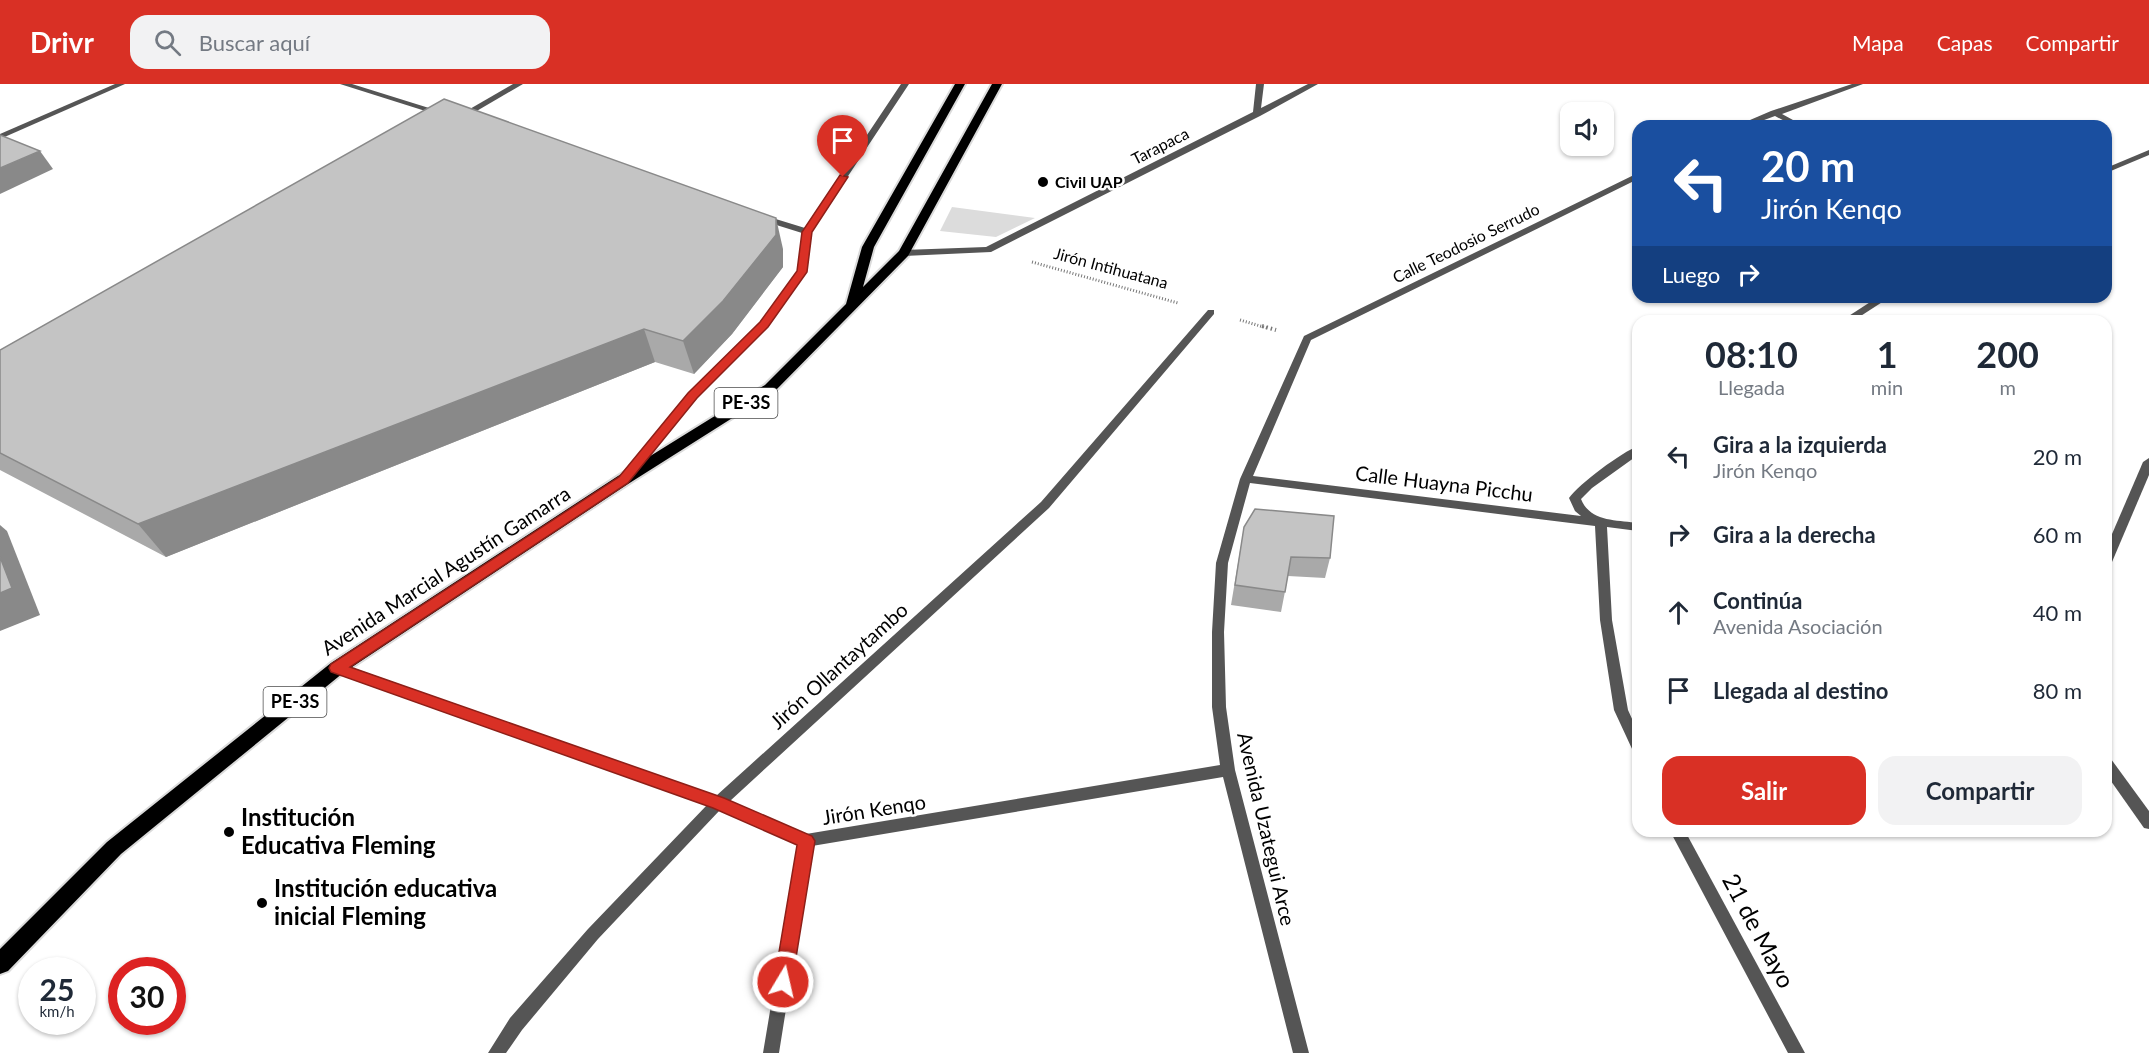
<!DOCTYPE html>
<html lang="es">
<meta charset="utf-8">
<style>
:root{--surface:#fff;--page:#f2f2f3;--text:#1f2937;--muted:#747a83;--accent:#d93025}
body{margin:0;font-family:Lato,sans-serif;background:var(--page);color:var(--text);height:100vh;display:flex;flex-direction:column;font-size:22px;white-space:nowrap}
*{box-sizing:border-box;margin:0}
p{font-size:20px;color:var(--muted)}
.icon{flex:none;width:33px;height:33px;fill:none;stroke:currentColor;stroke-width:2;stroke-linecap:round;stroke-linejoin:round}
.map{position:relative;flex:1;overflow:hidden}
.details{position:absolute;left:1632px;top:231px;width:480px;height:522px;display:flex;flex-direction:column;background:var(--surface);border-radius:18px;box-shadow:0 2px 4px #0004}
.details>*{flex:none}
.guide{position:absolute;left:1632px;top:36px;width:480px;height:183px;border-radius:18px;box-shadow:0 2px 4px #0004;background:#1a4fa0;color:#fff;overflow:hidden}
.tools{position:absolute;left:1560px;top:18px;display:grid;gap:12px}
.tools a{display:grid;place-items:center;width:54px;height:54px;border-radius:12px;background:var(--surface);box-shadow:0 2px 4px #0004;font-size:30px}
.speed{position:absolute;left:18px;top:873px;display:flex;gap:12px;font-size:30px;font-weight:700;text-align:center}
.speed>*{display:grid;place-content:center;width:78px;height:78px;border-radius:50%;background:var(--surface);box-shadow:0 2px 4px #0004;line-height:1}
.speed small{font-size:15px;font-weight:400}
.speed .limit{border:9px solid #d22;background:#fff;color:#111}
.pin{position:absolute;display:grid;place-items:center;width:51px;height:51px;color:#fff;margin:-62px -26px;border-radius:50% 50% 50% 0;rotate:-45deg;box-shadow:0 0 6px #0007}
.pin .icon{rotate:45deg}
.me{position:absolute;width:66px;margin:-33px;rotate:9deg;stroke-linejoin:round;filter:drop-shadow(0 0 4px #0008)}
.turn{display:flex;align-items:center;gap:21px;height:126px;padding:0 30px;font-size:27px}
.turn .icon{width:78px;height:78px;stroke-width:2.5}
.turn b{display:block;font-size:42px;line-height:51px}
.then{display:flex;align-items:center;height:57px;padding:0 30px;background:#0003;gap:12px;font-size:22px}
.eta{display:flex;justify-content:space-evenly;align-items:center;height:102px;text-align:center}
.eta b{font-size:36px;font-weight:700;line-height:42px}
.cta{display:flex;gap:12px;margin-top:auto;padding:12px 30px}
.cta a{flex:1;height:69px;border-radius:18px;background:var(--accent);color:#fff;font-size:24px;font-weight:700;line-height:69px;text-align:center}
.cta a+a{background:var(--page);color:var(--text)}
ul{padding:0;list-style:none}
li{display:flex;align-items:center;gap:18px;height:78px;padding:0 30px}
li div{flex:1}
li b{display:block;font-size:22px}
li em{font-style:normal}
header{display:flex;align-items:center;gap:36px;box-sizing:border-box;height:84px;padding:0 30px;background:var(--accent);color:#fff}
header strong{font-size:28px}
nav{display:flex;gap:33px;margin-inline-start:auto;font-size:21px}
.search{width:420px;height:54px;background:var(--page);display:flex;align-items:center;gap:15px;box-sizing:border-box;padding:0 21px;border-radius:18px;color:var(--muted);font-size:22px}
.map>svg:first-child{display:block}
.green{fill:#dcdcdc}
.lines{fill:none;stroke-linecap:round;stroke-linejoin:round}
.trunk-casing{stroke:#dbdbdb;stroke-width:4}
.path-far1{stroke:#777;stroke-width:3;stroke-dasharray:1 2;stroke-linecap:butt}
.path{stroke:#777;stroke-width:4;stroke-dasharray:1.5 3;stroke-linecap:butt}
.minor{fill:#555;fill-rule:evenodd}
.trunk{fill:#000;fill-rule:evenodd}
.wall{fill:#a9a9a9}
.shaded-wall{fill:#898989}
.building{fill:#c4c4c4;stroke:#898989;stroke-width:1.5}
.route{fill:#d93025;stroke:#8d1f18;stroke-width:1.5}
.poi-dot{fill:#000;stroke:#fff;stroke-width:2}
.labels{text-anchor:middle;stroke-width:5;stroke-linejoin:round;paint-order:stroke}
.far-street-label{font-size:16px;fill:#000;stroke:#fff}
.far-poi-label{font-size:16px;font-weight:bold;fill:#000;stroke:#fff;text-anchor:start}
.shield{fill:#fff;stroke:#4c4c4c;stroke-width:1.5}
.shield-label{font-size:18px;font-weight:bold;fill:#000}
.street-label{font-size:20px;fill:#000;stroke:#fff}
.near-poi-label{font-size:24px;font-weight:bold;fill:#000;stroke:#fff;text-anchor:start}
.near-street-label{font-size:24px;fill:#000;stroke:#fff}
</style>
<header>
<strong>Drivr</strong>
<div class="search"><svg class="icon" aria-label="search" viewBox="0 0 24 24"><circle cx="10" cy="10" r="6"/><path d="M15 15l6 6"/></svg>Buscar aquí</div>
<nav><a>Mapa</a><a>Capas</a><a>Compartir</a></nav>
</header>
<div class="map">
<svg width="2149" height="969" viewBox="0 0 2149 969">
<rect width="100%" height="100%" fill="#fff"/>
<!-- green -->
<polygon class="green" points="952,123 1035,134 996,153 940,147"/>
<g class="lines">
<!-- trunk casing -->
<g class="trunk-casing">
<polygon id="trunk" points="955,0 965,0 874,163 863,203 899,167 992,0 1002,0 908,172 775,307 628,400 343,589 121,770 8,887 0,890 0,865 107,758 331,579 618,392 765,301 846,220 862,163"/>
</g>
<!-- path-far1 -->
<g class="path-far1">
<polyline points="1032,178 1178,219"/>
<polyline points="1240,236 1267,244"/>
</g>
<!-- path -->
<polyline class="path" points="1262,242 1276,246"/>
<!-- minor -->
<g class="minor">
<polygon points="115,0 125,0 0,55 0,50"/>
<polygon points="340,0 352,0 445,29 438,31"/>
<polygon points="513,0 523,0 463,35 456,33"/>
<polygon points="901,0 909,0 811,148 805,190 767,243 696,313 630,396 622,396 620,393 622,390 688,309 761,239 797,188 802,149 760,136 760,132 766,132 805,144"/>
<polygon points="1256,0 1264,0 1261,24 1308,0 1318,0 1260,32 991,168 904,172 899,169 904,166 986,163 1253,28"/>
<polygon points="1852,0 1863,0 1782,30 1804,42 1794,42 1775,32 1748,42 1736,42 1771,27"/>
<polygon points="2149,66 2149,71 2106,89 2106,84"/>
<path d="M1638,89V95L1311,256L1253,392L1581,432L1575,427L1569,414C1579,400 1622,368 1638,362V371L1592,404L1581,415C1590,438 1617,436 1638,439V447L1607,443L1612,536L1628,626L1638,648V669L1633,667L1614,626L1600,536L1595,442L1250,399L1228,479L1224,548L1226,623L1235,686L1309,969H1293L1223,693L812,762L779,969H763L798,760L720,726L598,855L522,946L506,969H488L510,934L588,845L707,721L332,588L331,584L332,580L337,579L342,580L716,712L1041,418L1208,226H1214V230L1049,424L730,717L806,750L1220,681L1212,623V548L1216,479L1240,395L1304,252Z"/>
<polygon points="1878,213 1890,213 1853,237 1841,237"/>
<polygon points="2149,374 2149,391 2112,478 2106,482 2106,464 2143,378"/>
<polygon points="2106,673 2111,675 2149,727 2149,745 2144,744 2106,690"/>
<polygon points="1670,747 1685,747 1805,969 1788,969"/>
</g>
<!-- trunk -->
<use href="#trunk" class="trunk"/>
</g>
<!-- wall -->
<g class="wall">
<polygon points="783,165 783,183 732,250 694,290 655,278 166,473 0,386 0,266"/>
<polygon points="1244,443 1330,474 1325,494 1288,492 1281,528 1231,521"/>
</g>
<!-- shaded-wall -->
<g class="shaded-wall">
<polygon points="40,67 53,85 0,110 0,84"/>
<polygon points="776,134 783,165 783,183 732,250 694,290 683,257"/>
<polygon points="644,245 655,278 166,473 138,440"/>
<polygon points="0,441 7,447 40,531 0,547"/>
</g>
<!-- building -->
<g class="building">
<polygon points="444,15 776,134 776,151 723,217 683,257 644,245 138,440 0,369 0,266"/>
<polygon points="0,51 40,67 0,84"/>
<polygon points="1255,425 1334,432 1330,474 1291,473 1285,508 1235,501 1244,443"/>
<polygon points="0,473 12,504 0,509"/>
</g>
<!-- route -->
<polygon class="route" points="840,91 848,93 812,148 807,188 768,243 697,314 628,399 350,583 724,714 812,752 815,757 792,898 789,905 783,907 776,905 774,898 797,761 713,724 331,588 329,584 331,580 619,393 688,309 760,238 797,187 802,148"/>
<!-- markers -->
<g class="poi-dot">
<circle cx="1043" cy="98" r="6"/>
<circle cx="229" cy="748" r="6"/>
<circle cx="262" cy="819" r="6"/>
</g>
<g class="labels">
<!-- far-street labels -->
<g class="far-street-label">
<text transform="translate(1160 62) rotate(-27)" y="6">Tarapaca</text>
<text transform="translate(1466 159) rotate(-26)" y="6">Calle Teodosio Serrudo</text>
<text transform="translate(1111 184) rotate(15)" y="6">Jirón Intihuatana</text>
</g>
<!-- far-poi labels -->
<g class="far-poi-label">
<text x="1055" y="104">Civil UAP</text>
</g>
<!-- shield labels -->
<g class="shield">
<rect x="714.5" y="304" width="63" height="30" rx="4.5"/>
<rect x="263.5" y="603" width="63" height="30" rx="4.5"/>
</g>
<g class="shield-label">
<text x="746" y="325">PE-3S</text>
<text x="295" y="624">PE-3S</text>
</g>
<!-- street labels -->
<g class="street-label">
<text transform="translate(1444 400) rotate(7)" y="7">Calle Huayna Picchu</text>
<text transform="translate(446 487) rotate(-33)" y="7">Avenida Marcial Agustín Gamarra</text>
<text transform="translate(839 582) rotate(-42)" y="7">Jirón Ollantaytambo</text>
<text transform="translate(874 726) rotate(-9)" y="7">Jirón Kenqo</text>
<text transform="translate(1266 745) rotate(77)" y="7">Avenida Uzategui Arce</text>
</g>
<!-- near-poi labels -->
<g class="near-poi-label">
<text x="241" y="742">Institución<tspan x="241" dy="28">Educativa Fleming</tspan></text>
<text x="274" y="813">Institución educativa<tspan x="274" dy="28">inicial Fleming</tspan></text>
</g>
<!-- near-street labels -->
<g class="near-street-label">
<text transform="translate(1758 847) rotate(62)" y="8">21 de Mayo</text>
</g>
</g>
</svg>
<div class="tools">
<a><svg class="icon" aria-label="sound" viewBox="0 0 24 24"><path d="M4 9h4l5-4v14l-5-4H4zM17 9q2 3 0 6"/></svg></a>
</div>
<div class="speed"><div>25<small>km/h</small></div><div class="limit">30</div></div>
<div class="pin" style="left:843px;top:93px;background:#d93025"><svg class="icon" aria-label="arrive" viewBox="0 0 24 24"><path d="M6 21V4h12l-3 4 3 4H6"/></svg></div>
<svg class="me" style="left:783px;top:898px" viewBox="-20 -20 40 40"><circle r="17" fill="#d93025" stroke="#fff" stroke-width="3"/><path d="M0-11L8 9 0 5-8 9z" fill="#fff"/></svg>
<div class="guide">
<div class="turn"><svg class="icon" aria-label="left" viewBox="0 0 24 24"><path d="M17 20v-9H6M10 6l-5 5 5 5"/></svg><div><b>20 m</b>Jirón Kenqo</div></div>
<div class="then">Luego<svg class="icon" aria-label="right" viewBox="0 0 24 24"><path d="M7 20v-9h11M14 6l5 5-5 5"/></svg></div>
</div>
<section class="details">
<div class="eta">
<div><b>08:10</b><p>Llegada</p></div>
<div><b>1</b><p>min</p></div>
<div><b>200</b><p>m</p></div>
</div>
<ul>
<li><svg class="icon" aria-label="left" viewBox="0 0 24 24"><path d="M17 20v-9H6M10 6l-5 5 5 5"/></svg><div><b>Gira a la izquierda</b><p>Jirón Kenqo</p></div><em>20 m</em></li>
<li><svg class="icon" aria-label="right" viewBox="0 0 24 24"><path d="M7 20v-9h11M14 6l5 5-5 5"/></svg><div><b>Gira a la derecha</b></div><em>60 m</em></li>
<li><svg class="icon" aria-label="ahead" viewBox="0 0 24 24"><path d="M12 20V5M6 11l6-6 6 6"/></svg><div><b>Continúa</b><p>Avenida Asociación</p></div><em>40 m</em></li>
<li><svg class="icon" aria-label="arrive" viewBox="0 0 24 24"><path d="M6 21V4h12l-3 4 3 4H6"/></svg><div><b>Llegada al destino</b></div><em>80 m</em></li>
</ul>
<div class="cta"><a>Salir</a><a>Compartir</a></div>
</section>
</div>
